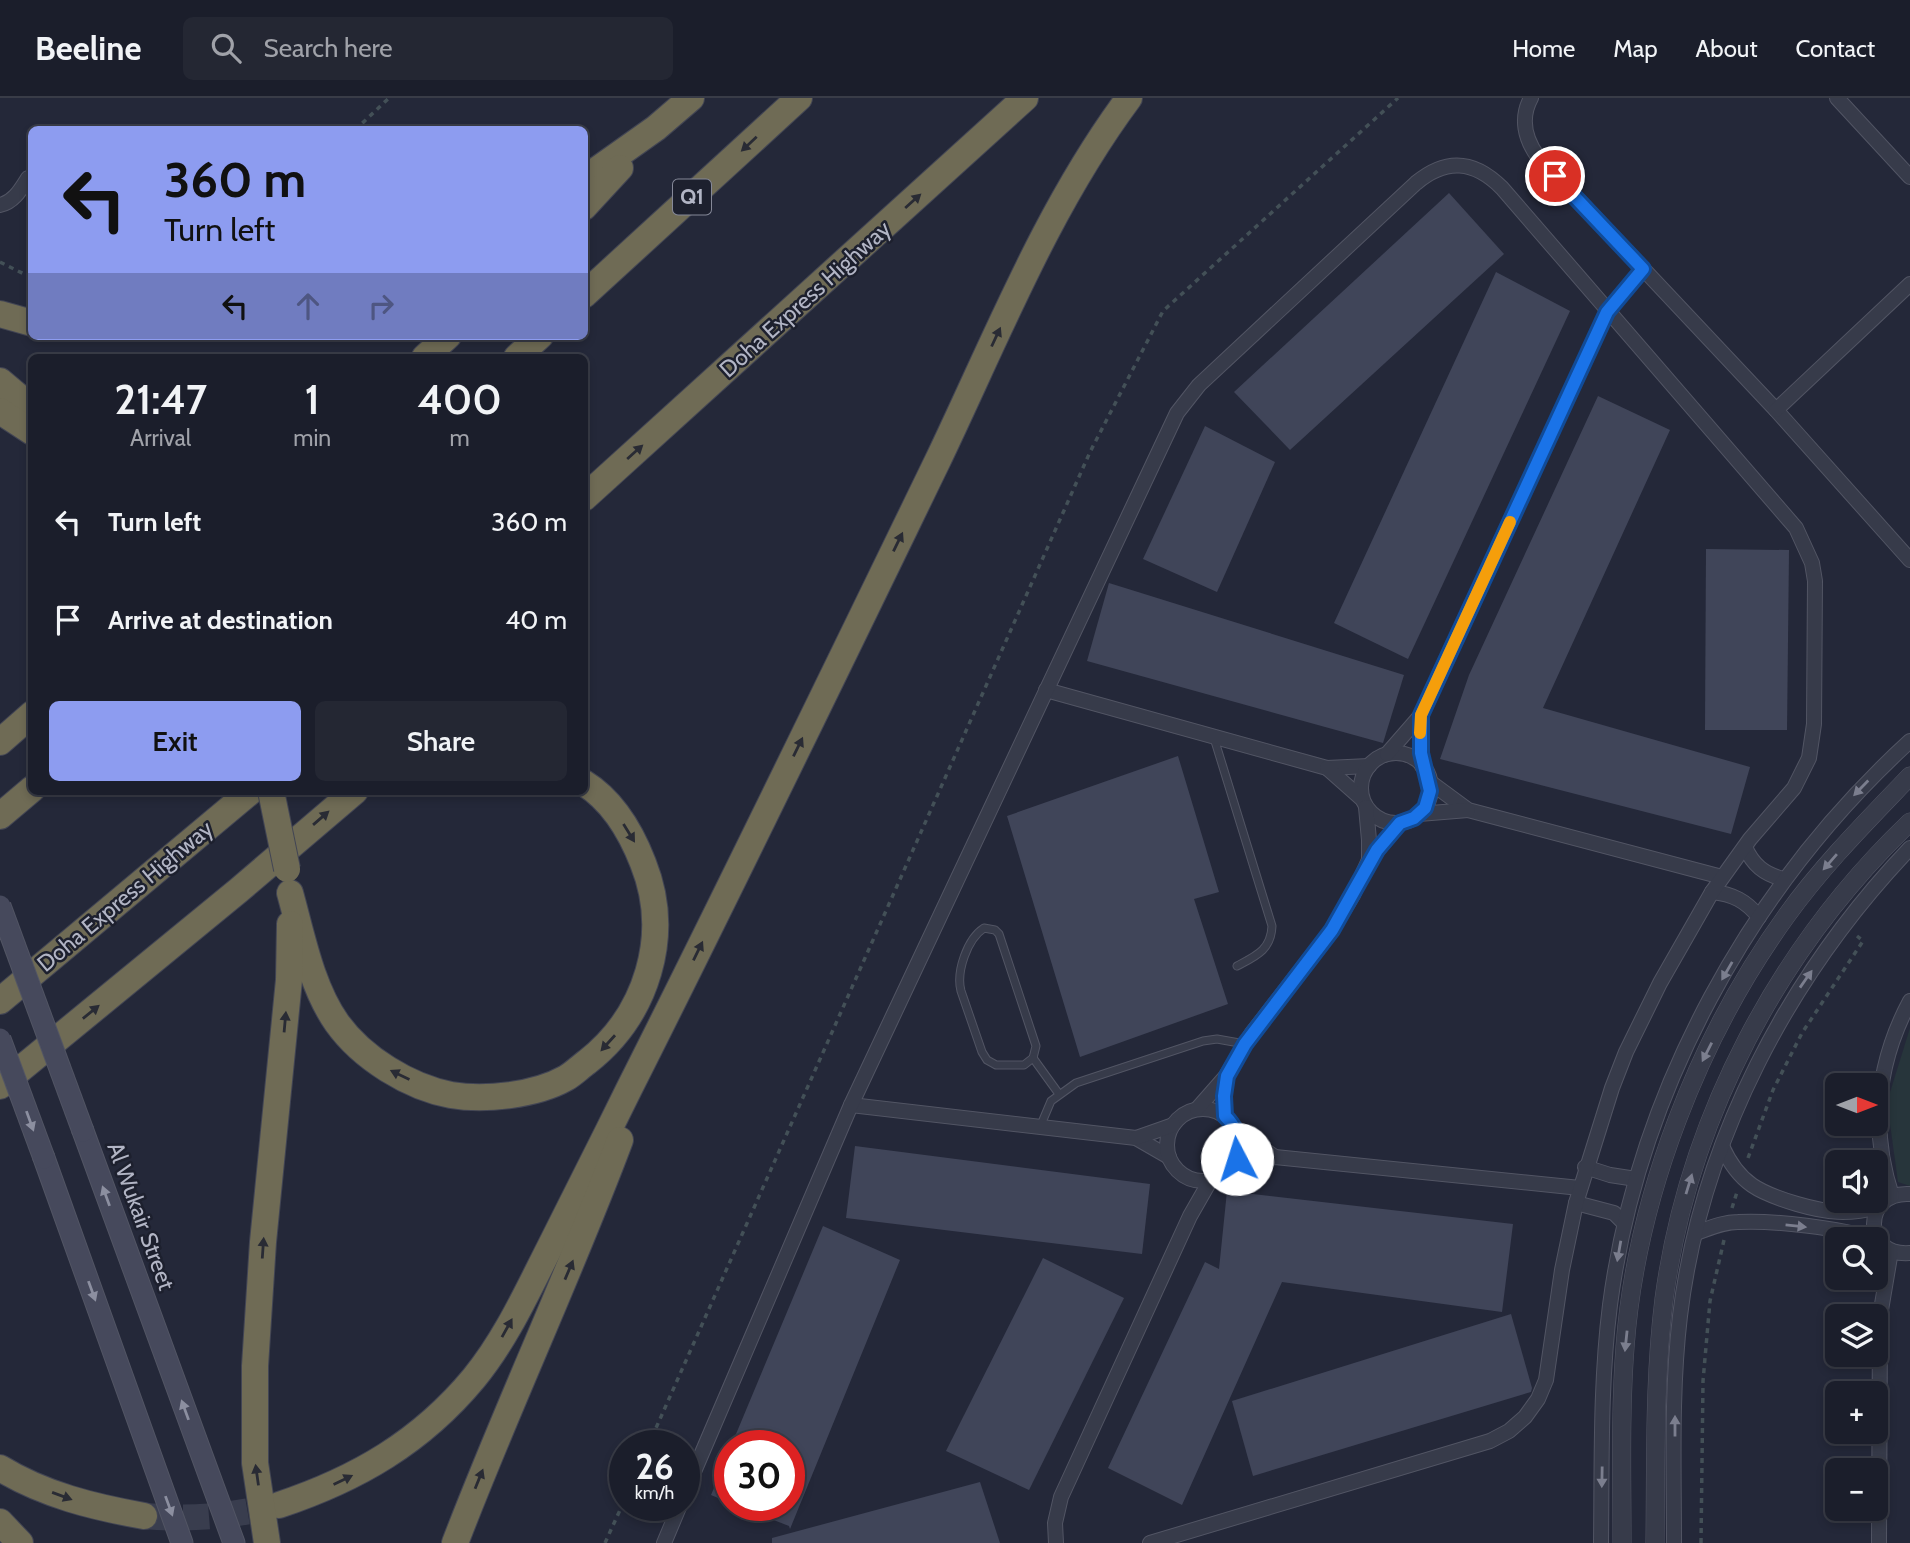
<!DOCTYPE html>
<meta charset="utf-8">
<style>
:root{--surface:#1b1e2b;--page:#242733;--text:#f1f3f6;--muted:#a0a2a9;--line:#393c47;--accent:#8d9cf0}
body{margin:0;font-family:Cabin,sans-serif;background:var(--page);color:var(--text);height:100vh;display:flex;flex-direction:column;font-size:26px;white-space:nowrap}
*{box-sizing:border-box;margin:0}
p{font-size:23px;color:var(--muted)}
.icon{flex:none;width:38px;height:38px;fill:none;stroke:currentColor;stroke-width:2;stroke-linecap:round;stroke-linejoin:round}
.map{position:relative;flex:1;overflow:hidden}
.side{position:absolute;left:28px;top:256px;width:560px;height:441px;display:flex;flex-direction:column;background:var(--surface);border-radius:10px;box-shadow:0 4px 10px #0003,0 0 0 2px var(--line)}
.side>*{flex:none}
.top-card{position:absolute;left:28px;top:28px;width:560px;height:214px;border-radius:10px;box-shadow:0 4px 10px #0003,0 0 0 2px var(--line);background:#8d9cf0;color:#111;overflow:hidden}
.needle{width:46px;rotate:90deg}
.controls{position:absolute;left:1825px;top:975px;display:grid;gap:14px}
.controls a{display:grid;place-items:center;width:63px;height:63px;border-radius:10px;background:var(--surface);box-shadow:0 4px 10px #0003,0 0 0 2px var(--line);font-size:35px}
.speed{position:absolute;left:609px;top:1332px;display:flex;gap:14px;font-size:35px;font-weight:700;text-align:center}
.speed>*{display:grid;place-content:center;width:91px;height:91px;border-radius:50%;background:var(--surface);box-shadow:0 4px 10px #0003,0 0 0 2px var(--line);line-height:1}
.speed small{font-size:18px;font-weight:400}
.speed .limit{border:10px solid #d22;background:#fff;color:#111}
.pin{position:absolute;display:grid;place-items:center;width:60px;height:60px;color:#fff;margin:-30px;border:4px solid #fff;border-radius:50%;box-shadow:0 2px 7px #0007}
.me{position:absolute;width:77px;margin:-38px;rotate:355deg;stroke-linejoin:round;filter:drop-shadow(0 0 5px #0008)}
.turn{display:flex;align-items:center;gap:24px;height:147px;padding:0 21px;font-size:32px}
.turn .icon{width:91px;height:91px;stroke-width:2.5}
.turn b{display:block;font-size:49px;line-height:60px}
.lanes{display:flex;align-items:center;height:66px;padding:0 21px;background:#0003;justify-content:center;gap:35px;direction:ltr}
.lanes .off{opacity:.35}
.eta{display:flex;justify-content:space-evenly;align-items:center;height:119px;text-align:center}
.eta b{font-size:42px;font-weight:600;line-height:49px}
.action{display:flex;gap:14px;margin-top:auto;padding:14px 21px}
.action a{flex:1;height:80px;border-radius:10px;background:var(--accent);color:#111;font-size:28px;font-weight:600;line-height:80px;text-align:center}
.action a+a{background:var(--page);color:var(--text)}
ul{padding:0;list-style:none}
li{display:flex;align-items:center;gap:21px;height:98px;padding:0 21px}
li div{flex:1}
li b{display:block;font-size:26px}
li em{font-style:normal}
header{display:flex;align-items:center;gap:42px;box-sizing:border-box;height:98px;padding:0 35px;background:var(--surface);border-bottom:2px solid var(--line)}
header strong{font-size:33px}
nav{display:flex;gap:38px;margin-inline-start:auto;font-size:24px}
.search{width:490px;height:63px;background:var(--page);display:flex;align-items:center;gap:18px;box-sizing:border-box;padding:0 24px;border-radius:10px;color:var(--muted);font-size:26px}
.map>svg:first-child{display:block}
.green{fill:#27353b}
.building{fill:#404559}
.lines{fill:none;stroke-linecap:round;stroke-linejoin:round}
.motorway-tunnel{stroke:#393d4e;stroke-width:26;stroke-dasharray:26 13;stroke-linecap:butt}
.service-casing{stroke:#525564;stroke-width:9}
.minor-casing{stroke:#525564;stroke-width:16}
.tertiary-casing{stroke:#525564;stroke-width:19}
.secondary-casing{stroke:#525564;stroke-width:23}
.motorway-casing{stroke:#424554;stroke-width:28}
.path{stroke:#435057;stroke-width:3.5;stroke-dasharray:5 5;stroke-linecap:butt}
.service{stroke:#373b4a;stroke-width:7}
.minor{stroke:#373b4a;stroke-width:14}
.tertiary{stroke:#373b4a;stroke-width:18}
.secondary{stroke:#46495c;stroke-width:21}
.motorway{stroke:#6f6b55;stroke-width:26}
.secondary-bridge-casing{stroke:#525564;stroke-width:23;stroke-linecap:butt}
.motorway-bridge-casing{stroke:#424554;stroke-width:28;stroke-linecap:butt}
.secondary-bridge{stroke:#46495c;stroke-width:21}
.motorway-bridge{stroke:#6f6b55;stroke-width:26}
.oneway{fill:#292b34}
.oneway2{fill:#7b7e8e}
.oneway3{fill:#8c8fa0}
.route-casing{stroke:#114b97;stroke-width:18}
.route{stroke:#1a73e8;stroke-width:12}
.slow{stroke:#f59e0b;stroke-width:12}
.labels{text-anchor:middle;stroke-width:5;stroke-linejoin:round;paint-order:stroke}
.shield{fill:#1d202e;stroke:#858898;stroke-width:2}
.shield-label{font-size:21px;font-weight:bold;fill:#b2b5c5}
.street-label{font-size:23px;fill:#b2b5c5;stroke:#1d202e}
</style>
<header>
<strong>Beeline</strong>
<div class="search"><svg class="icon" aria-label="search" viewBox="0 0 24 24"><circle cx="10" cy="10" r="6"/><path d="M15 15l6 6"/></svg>Search here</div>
<nav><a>Home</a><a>Map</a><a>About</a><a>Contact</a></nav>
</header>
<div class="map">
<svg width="1910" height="1445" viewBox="0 0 1910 1445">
<rect width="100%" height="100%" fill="#242839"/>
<!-- green -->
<polygon class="green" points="1910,930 1910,1088 1898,1084 1887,1004"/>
<!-- building -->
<g class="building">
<polygon points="1449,95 1504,156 1290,352 1234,294"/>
<polygon points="1496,174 1570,213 1408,561 1334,525"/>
<polygon points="1598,298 1670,332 1543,610 1750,669 1731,736 1440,661 1469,577"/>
<polygon points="1205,328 1275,364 1217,494 1143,461"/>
<polygon points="1706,451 1789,452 1787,632 1705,632"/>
<polygon points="1109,485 1404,577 1383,645 1087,563"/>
<polygon points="1178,658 1219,794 1194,801 1228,906 1080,959 1007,718"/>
<polygon points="855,1048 1150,1086 1142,1156 846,1120"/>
<polygon points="1227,1093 1513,1126 1502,1214 1282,1184 1182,1407 1108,1370 1205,1164 1219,1171"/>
<polygon points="823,1128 900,1162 790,1431 789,1428 738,1408 789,1407 789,1348 731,1348"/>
<polygon points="1043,1160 1124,1200 1029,1392 946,1353"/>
<polygon points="1511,1216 1532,1290 1531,1294 1253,1378 1232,1303"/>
<polygon points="730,1352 730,1405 711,1397"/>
<polygon points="980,1384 1000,1445 772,1445 772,1440"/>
</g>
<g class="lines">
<!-- motorway-tunnel -->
<path class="motorway-tunnel" d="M144,1418C194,1422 231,1418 279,1407"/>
<!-- service casing -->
<g class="service-casing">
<g id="service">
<path d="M1214,640L1272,828C1271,852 1256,858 1237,868"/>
<path d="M984,830L995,832L999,836L1036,948L1033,960L1024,967H996L987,962L982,954L961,893C956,874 967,841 984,830Z"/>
<polyline points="1033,960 1059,996"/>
<polyline points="1040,1029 1051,1003 1076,985 1203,943 1217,941 1245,946"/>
</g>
</g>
<!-- minor casing -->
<g class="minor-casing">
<g id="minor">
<path d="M1531,0C1520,20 1525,41 1538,59L1776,312L1910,462"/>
<polyline points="1837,0 1910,79"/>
<path d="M0,107C14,104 21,91 28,80"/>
<polyline points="1776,312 1910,186"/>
<polyline points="1046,592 1327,670 1369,668"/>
<polyline points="1421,618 1420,642 1422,668"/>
<circle cx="1396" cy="690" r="35"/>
<polyline points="1387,656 1421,617 1607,214 1643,171"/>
<polyline points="1327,670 1362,701"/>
<polyline points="1430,684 1468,712 1722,779"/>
<polyline points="1366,709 1369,742 1369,762"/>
<polyline points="1419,716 1468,712"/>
<path d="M1745,749C1753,767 1764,776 1783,781"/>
<path d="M1712,794C1733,796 1746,803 1759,819"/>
<polyline points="851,1007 1136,1040 1169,1059"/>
<circle cx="1203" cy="1047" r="36"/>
<polyline points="1197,1011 1226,978 1252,935 1332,832 1353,797 1368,764 1400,725"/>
<polyline points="1225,1018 1224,998 1226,979"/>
<polyline points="1237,1033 1275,1059"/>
<polyline points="1136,1040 1173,1027"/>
<path d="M1722,1048C1739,1086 1760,1095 1797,1106C1828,1115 1847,1117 1879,1109"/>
<polyline points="1585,1069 1610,1077 1636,1081"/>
<polyline points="1232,1070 1275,1059 1580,1090"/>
<path d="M1910,1096C1862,1093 1862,1159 1910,1155"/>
<path d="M1892,1098C1870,1031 1877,965 1910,903"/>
<polyline points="1576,1105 1614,1115 1624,1125"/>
<path d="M1696,1135C1710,1130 1723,1124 1738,1124C1772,1122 1841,1130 1873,1141"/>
<path d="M684,1397L851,1007L1177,315L1199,287L1416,85C1446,60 1474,62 1502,90L1796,430L1812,465L1815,483L1814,626L1809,660L1794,690L1750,741L1712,794L1660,885L1626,954L1612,990L1576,1105L1562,1172L1546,1282L1538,1301L1525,1319L1509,1333L1490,1343L1150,1445"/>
<polyline points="664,1445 680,1407"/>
<polyline points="1056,1445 1055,1425 1061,1399 1190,1118 1210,1083"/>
<path d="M1601,1445C1602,1366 1600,1286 1610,1207C1638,993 1751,788 1910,643"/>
<path d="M1674,1445C1674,1370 1671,1293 1680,1218C1701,1043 1789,877 1910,750"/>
<polyline points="1879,1445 1880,1218 1891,1153"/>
</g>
</g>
<!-- tertiary casing -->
<g class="tertiary-casing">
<g id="tertiary">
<path d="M1622,1445C1622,1380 1620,1314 1625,1249C1636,1099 1699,938 1787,817C1823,767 1867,723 1910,678"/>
<path d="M1655,1445C1656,1364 1654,1282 1664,1201C1688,1021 1779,849 1910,724"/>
</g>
</g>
<!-- secondary casing -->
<g class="secondary-casing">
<g id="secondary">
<polyline points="83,1033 234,1445"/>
<polyline points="44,1060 182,1445"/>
</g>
</g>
<!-- motorway casing -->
<g class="motorway-casing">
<g id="motorway">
<polyline points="584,81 656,30 691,0"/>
<polyline points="584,109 620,70"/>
<polyline points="584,197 799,0"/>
<polyline points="0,216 32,225"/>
<polyline points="425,259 448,238"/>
<polyline points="517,259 540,238"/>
<polyline points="0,283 32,310"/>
<polyline points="0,313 32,334"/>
<polyline points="584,400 1025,0"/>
<polyline points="0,644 32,616"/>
<polyline points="0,718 32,691"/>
<path d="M290,795C302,838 311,888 337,925C362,960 409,989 451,997C485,1003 536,997 566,980C573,976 580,969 587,964C647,917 672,837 643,765C631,734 613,703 584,685"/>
<polyline points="0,903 251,693"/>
<polyline points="0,988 239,792 355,693"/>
<path d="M0,1370C44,1397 94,1409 144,1418"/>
<path d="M279,1407C357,1381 421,1344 474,1280C506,1241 527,1194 550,1149C576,1097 603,1044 629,991C734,783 835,574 937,364C996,241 1047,110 1129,0"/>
<polyline points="0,1424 20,1445"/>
<polyline points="267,1445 255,1365 255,1268 263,1144 289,882 290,826"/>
<path d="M455,1445C507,1309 569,1178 620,1042"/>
</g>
</g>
<!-- path -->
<g class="path">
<polyline points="355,32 389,0"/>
<polyline points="0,164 32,180"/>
<polyline points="1748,1060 1773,992 1802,935 1863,843 1857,838"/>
<polyline points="1732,1110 1737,1094"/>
<polyline points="648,1348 1090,354 1163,213 1398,0"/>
<polyline points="605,1445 625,1401"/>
<polyline points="1701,1445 1703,1283 1710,1203 1724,1142"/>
</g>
<!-- service -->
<use href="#service" class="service"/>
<!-- minor -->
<use href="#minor" class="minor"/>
<!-- tertiary -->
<use href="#tertiary" class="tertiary"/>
<!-- secondary -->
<use href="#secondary" class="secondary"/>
<!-- motorway -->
<use href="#motorway" class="motorway"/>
<!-- secondary-bridge casing -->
<g class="secondary-bridge-casing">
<g id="secondary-bridge">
<polyline points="0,808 83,1033"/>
<polyline points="0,941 44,1060"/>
</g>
</g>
<!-- motorway-bridge casing -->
<g class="motorway-bridge-casing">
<polyline id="motorway-bridge" points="271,693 287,771"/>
</g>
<!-- secondary-bridge -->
<use href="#secondary-bridge" class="secondary-bridge"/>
<!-- motorway-bridge -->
<use href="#motorway-bridge" class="motorway-bridge"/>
</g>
<!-- one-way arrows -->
<defs><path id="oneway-solid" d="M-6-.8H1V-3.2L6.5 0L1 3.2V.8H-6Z" transform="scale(1.75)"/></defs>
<g class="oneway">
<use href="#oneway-solid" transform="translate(749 46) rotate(137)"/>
<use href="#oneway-solid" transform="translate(913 103) rotate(-42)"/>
<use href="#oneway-solid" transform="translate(996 239) rotate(-65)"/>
<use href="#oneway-solid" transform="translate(635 354) rotate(-42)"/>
<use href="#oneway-solid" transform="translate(898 444) rotate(-64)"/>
<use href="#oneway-solid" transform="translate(798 649) rotate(-64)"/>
<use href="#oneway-solid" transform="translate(321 720) rotate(-41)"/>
<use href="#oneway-solid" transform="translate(629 735) rotate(58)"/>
<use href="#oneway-solid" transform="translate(698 853) rotate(-64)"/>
<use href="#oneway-solid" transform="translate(91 914) rotate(-39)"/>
<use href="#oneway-solid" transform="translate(285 924) rotate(-85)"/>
<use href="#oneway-solid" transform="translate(608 945) rotate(132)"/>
<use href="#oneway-solid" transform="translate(400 977) rotate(-154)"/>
<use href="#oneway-solid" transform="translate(263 1150) rotate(-86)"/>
<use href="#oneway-solid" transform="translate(569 1172) rotate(-67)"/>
<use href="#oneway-solid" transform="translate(507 1230) rotate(-61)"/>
<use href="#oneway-solid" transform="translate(257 1377) rotate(-98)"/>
<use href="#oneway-solid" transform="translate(479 1381) rotate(-68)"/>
<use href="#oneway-solid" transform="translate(343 1382) rotate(-26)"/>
<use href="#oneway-solid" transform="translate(62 1398) rotate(20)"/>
</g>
<g class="oneway2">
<use href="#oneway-solid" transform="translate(1861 690) rotate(134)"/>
<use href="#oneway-solid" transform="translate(1830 764) rotate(131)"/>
<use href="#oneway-solid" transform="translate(1727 873) rotate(120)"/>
<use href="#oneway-solid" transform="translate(1806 881) rotate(-55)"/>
<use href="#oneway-solid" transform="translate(1707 954) rotate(117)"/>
<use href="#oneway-solid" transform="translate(1689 1086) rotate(-73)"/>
<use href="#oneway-solid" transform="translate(1796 1128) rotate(6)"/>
<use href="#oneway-solid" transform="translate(1619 1153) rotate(100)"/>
<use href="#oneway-solid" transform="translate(1626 1243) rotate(96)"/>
<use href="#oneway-solid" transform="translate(1675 1328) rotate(-90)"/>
<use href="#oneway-solid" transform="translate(1602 1379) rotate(91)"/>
</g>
<g class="oneway3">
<use href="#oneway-solid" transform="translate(30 1023) rotate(70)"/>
<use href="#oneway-solid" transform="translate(106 1098) rotate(-110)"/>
<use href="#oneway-solid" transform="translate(92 1193) rotate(70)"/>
<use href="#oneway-solid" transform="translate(185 1312) rotate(-110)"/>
<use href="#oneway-solid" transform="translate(169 1408) rotate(70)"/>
</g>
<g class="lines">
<!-- route casing -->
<g class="route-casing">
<path id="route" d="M1237,1061C1242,1044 1238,1031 1225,1018L1224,998L1227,978L1245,946L1332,832L1377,752L1400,725L1414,720L1425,710L1430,693L1421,655V617L1607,214L1643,171L1555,78"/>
</g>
<!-- route -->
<use href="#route" class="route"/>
<!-- slow -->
<polyline class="slow" points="1420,635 1421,617 1510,424"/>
</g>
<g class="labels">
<!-- shield labels -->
<rect class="shield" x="673" y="81.5" width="38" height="35" rx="5"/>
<g class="shield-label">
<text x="692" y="106">Q1</text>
</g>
<!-- street labels -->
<g class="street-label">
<text transform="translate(805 201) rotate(-42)" y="8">Doha Express Highway</text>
<text transform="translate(125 798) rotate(-40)" y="8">Doha Express Highway</text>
<text transform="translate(141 1118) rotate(70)" y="8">Al Wukair Street</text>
</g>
</g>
</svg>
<div class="controls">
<a><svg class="needle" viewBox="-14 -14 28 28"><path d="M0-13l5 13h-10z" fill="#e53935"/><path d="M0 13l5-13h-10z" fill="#a0a2a9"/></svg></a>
<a><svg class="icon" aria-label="sound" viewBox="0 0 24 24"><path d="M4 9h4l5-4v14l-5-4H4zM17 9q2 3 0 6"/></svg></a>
<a><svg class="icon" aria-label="search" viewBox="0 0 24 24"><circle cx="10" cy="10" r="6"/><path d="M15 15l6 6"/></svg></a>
<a><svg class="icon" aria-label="layers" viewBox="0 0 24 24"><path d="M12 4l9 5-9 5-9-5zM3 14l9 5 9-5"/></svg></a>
<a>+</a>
<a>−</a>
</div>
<div class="speed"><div>26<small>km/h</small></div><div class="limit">30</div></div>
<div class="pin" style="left:1555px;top:78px;background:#d93025"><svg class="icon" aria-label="arrive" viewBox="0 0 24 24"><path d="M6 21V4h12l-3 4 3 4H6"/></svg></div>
<svg class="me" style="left:1237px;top:1061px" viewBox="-20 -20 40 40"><circle r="19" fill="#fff"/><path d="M0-13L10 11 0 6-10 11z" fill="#1a73e8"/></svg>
<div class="top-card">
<div class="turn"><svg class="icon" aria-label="left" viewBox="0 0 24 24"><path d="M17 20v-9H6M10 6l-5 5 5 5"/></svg><div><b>360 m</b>Turn left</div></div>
<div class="lanes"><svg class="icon" aria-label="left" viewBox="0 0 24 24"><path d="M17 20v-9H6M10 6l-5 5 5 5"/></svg><svg class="icon off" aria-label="ahead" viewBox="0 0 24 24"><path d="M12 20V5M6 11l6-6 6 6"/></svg><svg class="icon off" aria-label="right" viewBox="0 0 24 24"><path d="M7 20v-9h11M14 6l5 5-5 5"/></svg></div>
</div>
<section class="side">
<div class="eta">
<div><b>21:47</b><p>Arrival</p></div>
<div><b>1</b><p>min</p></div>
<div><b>400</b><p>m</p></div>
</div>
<ul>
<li><svg class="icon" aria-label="left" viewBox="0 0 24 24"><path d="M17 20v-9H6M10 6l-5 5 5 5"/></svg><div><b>Turn left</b></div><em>360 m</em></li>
<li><svg class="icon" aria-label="arrive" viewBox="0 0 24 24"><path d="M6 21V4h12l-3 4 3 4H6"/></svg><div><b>Arrive at destination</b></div><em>40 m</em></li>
</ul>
<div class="action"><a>Exit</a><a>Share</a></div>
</section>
</div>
